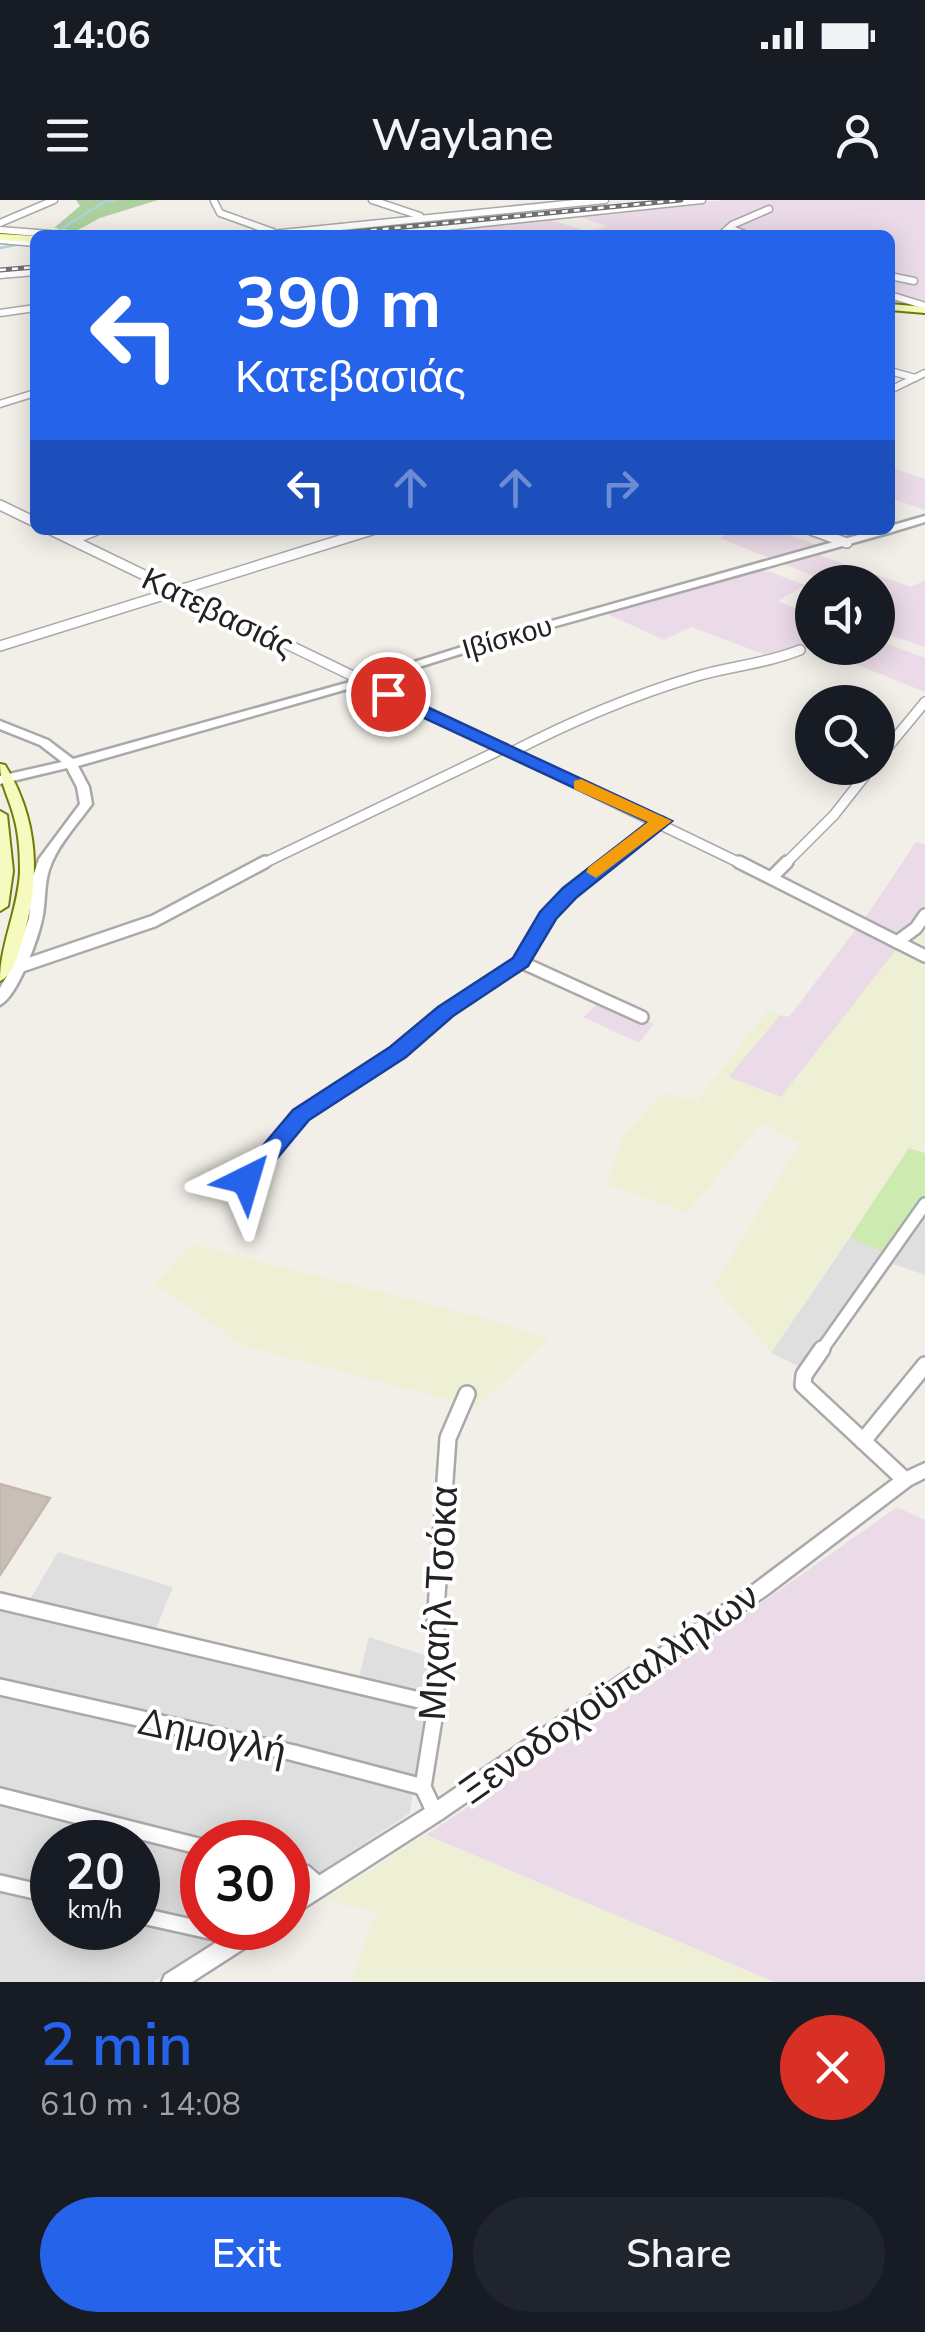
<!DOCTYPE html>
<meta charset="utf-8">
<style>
:root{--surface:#171b24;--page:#20242c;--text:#f1f3f6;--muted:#9ea1a6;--accent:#2563eb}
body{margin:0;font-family:"Nunito Sans",sans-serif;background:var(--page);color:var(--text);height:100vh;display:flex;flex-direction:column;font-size:38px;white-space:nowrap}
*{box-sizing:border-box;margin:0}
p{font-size:32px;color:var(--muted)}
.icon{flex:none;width:55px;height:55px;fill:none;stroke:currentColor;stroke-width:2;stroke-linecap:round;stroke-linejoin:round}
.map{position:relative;height:1782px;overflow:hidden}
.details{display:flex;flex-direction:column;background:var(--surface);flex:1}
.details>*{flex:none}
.banner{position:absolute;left:30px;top:30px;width:865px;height:305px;border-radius:15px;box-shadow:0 5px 25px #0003;background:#2563eb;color:#fff;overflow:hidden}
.fabs{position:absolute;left:795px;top:365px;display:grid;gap:20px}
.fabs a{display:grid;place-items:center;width:100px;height:100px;border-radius:50%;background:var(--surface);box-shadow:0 5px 25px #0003;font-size:50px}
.speed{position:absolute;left:30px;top:1620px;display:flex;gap:20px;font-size:50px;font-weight:700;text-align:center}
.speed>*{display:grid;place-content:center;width:130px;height:130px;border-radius:50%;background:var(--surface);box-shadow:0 5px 25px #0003;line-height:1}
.speed small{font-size:25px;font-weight:400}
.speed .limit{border:15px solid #d22;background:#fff;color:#111}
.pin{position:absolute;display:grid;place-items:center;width:85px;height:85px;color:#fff;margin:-42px;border:5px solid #fff;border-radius:50%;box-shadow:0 2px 10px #0007}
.me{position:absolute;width:110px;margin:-55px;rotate:40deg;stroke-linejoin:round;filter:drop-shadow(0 0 8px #0008)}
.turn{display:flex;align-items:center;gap:35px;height:210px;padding:0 40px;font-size:45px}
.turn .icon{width:130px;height:130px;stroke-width:2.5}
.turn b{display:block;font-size:70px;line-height:85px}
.lanes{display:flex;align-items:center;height:95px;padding:0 40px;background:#0003;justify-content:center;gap:50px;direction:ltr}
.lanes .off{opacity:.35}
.round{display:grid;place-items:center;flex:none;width:105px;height:105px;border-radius:52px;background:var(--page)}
.head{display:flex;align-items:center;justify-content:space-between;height:170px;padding:0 40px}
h1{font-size:60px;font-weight:600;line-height:75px;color:var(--accent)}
.cta{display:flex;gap:20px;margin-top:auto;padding:20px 40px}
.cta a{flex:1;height:115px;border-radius:60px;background:var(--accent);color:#fff;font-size:40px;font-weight:600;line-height:115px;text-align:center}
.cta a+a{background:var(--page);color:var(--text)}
.status{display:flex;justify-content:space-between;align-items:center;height:70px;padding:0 50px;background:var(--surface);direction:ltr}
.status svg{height:28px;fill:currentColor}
header{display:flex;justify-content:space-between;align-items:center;height:130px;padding:0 40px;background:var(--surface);font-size:45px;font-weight:600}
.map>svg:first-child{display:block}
.residential{fill:#e0dfdf;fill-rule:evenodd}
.industrial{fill:#ebdbe8}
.farmland{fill:#eef0d5}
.grass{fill:#cdebb0}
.forest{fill:#add19e}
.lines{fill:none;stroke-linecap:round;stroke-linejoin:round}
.stream{stroke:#aad3df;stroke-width:2.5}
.building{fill:#c7bfb8;stroke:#c4b6ab;stroke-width:2.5}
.minor-far3-casing{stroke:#a9a9a9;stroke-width:9}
.minor-far2-casing{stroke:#a9a9a9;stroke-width:12}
.minor-far1-casing{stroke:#a9a9a9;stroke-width:16}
.minor-casing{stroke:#a9a9a9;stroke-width:20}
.tertiary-casing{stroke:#a9a9a9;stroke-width:5}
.secondary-casing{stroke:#707d05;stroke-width:4}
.minor-far3{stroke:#fff;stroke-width:6}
.minor-far2{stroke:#fff;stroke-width:9}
.minor-far1{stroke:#fff;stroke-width:11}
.minor{stroke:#fff;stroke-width:15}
.tertiary{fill:#fff;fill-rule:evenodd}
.secondary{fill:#f7fabf;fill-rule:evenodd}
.rail-casing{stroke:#707070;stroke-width:5}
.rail{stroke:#fff;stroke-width:2.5;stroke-dasharray:6;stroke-linecap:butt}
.route{fill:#2563eb;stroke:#184099;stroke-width:2.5}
.slow{fill:#f59e0b}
.labels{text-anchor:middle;stroke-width:8;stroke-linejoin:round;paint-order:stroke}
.far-street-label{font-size:28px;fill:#222;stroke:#fff}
.street-label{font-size:32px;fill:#222;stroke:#fff}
.near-street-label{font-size:38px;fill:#222;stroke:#fff}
</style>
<div class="status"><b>14:06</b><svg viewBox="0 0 49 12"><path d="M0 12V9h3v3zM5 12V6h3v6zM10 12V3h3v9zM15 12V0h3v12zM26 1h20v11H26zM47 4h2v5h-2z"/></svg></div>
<header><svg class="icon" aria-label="menu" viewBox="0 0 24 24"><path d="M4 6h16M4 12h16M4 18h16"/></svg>Waylane<svg class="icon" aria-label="person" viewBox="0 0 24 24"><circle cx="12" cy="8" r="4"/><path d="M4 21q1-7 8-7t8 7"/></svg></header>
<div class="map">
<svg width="925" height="1782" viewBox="0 0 925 1782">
<rect width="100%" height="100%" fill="#f2efe9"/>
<!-- residential -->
<g class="residential">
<polygon points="925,997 925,1075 893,1064 814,1174 771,1153 850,1037 887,1053"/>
<path d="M58,1352L173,1387L151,1441L356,1489L369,1437L433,1458L410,1613L288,1694V1642H202V1728H237L153,1782H0V1395L29,1401ZM52,1642H138V1728H52Z"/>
</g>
<!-- industrial -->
<g class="industrial">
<polygon points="725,0 925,0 925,106 890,103 890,35 387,35 544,18 590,32 607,26 573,15"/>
<polygon points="890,267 925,279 925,310 890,298"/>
<polygon points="734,330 775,330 833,351 819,355 911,387 925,380 925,447 878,431 878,411 885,404 878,401 878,382 828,382 720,338"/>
<polygon points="762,369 805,385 778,401 812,415 812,446 782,461 691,427 664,440 605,413"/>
<polygon points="878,440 925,458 925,492 816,448 878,448"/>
<polygon points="916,642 925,644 925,713 781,898 728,877 780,815 789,817 869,712"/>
<polygon points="602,801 654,824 639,843 583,817"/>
<polygon points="897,1307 925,1320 925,1782 774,1782 426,1635 555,1549"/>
</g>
<!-- farmland -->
<g class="farmland">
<polygon points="925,713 925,947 922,952 909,949 771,1153 714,1085 800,943 761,923 687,1013 607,985 622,937 663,893 697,901 768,810 780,815 728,877 781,897"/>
<polygon points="192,1044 480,1117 549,1139 477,1207 246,1147 154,1084"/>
<polygon points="426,1635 774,1782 351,1782 376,1712 325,1700"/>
</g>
<!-- grass -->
<polygon class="grass" points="909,948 925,953 925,997 887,1054 850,1037"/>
<!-- forest -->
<polygon class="forest" points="76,0 158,0 100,18 76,31 54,28 80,6"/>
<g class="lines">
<!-- stream -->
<g class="stream">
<polyline points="56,32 106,1 116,0"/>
<polyline points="0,48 20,44"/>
</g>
</g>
<!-- building -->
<polygon class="building" points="0,1284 50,1298 0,1375"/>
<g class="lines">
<!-- minor-far3 casing -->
<g class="minor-far3-casing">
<g id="minor-far3">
<polyline points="372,0 420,16"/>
<polyline points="214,1 220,13 273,32"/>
<polyline points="0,23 54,0"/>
<polyline points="729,28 747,35"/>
<polyline points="0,30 63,35"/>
<polyline points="262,35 605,0"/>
<polyline points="371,35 702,0"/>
<polyline points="721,35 732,25 769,9"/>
<polyline points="0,40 35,43"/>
<polyline points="0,75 35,72"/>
<polyline points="890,76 914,81"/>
<polyline points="890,95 925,106"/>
<polyline points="0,113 35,108"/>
<polyline points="890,171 915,178"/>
<polyline points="890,190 925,173"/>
<polyline points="0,204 35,193"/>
</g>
</g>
<!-- minor-far2 casing -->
<g class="minor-far2-casing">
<g id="minor-far2">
<polyline points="0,305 35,322"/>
<polyline points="51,330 744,665"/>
<polyline points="811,330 847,343"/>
<polyline points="72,340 97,330"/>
<polyline points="0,446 372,330"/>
<path d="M512,552C570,522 631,496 694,477C730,466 762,465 800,450"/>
<polyline points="878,559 925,502"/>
<polyline points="260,665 504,548"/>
<polyline points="605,665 662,621"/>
<polyline points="784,665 834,615 871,568"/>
</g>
</g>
<!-- minor-far1 casing -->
<g class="minor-far1-casing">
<g id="minor-far1">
<polyline points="739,662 925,756"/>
<polyline points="773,676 787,662"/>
<polyline points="897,742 916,728 925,715"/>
<polyline points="521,762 642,817"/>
<polyline points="19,767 154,721 265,662"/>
<polyline points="246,980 301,915 398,852 445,812 521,762 548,716 570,692 609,662"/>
<polyline points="821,1151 925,1004"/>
</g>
</g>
<!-- minor casing -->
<g class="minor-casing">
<g id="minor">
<polyline points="822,1149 804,1175 803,1185 905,1280"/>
<polyline points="863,1241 925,1165"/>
<polyline points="0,1401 436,1504"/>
<polyline points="0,1487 294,1553 423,1587"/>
<polyline points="0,1596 202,1647"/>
<polyline points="435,1613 423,1587 442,1469 435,1424 448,1238 467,1194"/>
<polyline points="288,1668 305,1673 319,1685"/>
<polyline points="0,1683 52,1695"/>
<polyline points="138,1715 241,1738"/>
</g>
</g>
<!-- tertiary casing -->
<g class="tertiary-casing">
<g id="tertiary">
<path d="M925,316V322L892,332L492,444L365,484L78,566L89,587L92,604C79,622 61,641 52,662C44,679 46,697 43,715C39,737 18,796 0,805V788L12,767L29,718L32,679L39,659L80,604L77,587L67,568L0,584V576L62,562L40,545L0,529V521L48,540L73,559L357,480L484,440L876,330H890V326Z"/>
<polygon points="925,1263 925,1278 911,1285 768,1394 442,1619 296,1713 288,1715 288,1695 428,1607 754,1384 899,1275"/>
<polygon points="239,1728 268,1728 265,1735 192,1782 162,1782 165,1775"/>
</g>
</g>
<!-- secondary casing -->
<g class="secondary-casing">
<g id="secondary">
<polygon points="0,34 35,36 35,42 0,40"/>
<polygon points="890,104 925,107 925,113 890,110"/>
<path d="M0,564L5,565C39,620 41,680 22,741C18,755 13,775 0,781C0,744 18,710 20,672C20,654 19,634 14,617C9,597 0,584 0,564Z"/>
<polygon points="0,611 7,615 13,671 8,706 0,711"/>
</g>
</g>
<!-- minor-far3 -->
<use href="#minor-far3" class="minor-far3"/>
<!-- minor-far2 -->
<use href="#minor-far2" class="minor-far2"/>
<!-- minor-far1 -->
<use href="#minor-far1" class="minor-far1"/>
<!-- minor -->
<use href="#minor" class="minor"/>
<!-- tertiary -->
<use href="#tertiary" class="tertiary"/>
<!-- secondary -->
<use href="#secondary" class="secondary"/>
<!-- rail casing -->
<g class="rail-casing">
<g id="rail">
<polyline points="323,35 681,0"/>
<polyline points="0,70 35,67"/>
</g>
</g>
<!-- rail -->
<use href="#rail" class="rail"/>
</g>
<!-- route -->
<polygon class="route" points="388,489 672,621 577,697 556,719 528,766 453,816 406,857 309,920 254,986 238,986 234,980 238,975 293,910 390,847 438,807 513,758 540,712 563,688 648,622 381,498 381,490"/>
<!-- slow -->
<polygon class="slow" points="581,579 672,621 596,678 586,672 589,667 648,622 574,589 574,581"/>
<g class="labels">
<!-- far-street labels -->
<g class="far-street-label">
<text transform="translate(507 437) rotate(-16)" y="10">Ιβίσκου</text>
</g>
<!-- street labels -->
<g class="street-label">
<text transform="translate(218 412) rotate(26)" y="11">Κατεβασιάς</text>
</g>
<!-- near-street labels -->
<g class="near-street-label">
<text transform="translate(438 1403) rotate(-87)" y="13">Μιχαήλ Τσόκα</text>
<text transform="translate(609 1493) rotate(-35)" y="13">Ξενοδοχοϋπαλλήλων</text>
<text transform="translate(212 1536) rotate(12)" y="13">Δημογλή</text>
</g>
</g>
</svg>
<div class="fabs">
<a><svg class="icon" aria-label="sound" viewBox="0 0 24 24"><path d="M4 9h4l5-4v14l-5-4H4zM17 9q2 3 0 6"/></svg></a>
<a><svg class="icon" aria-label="search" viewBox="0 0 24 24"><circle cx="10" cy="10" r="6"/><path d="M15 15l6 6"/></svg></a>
</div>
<div class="speed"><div>20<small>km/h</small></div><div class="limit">30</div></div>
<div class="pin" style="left:388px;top:494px;background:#d93025"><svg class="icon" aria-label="arrive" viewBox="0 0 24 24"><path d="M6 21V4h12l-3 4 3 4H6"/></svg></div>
<svg class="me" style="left:246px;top:980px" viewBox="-20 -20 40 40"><path d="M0-17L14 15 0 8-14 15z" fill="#2563eb" stroke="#fff" stroke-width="4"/></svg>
<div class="banner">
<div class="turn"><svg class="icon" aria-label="left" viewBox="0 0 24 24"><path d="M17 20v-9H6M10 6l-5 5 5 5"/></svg><div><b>390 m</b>Κατεβασιάς</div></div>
<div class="lanes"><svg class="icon" aria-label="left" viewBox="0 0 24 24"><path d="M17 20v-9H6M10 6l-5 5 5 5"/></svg><svg class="icon off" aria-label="ahead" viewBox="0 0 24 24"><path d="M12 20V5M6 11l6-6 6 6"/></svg><svg class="icon off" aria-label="ahead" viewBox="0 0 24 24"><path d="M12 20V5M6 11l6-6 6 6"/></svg><svg class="icon off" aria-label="right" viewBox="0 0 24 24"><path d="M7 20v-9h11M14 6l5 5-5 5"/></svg></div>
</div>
</div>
<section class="details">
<div class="head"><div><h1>2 min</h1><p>610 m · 14:08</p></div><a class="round" style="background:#d93025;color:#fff"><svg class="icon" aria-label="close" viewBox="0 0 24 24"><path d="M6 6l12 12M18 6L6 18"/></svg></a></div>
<div class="cta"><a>Exit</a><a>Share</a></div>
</section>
